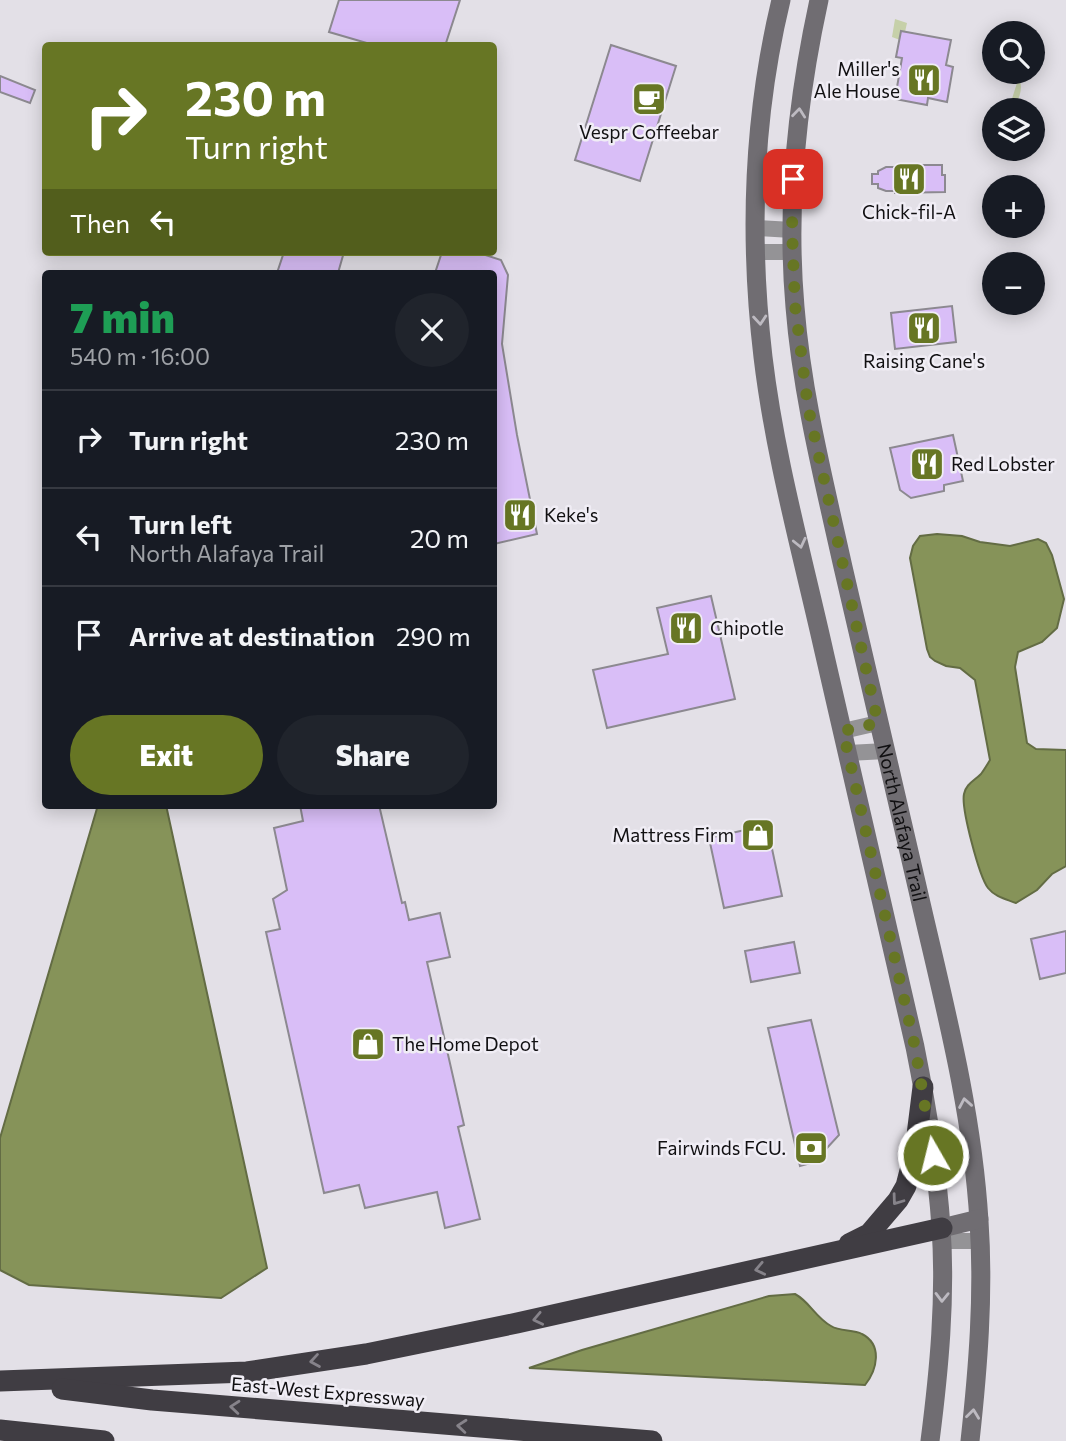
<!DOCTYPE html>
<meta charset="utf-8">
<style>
:root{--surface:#171b24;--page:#20242c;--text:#f1f3f6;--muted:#9ea1a6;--line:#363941;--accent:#677624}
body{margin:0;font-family:Commissioner,sans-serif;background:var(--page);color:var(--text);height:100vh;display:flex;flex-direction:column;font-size:26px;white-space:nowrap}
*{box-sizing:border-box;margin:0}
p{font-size:23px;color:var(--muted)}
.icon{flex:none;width:38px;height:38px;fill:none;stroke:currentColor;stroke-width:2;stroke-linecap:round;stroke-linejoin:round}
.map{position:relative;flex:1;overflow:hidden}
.side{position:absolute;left:42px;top:270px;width:455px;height:539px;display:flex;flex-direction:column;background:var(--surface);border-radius:7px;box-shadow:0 4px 18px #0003}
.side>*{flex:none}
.banner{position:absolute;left:42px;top:42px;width:455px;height:214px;border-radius:7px;box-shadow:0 4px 18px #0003;background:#677624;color:#fff;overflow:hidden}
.controls{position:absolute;left:982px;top:21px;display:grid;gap:14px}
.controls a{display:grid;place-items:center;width:63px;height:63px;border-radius:50%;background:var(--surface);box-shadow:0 4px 18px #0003;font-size:35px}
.pin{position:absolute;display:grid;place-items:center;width:60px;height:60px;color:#fff;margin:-30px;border-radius:14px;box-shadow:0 4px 10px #0006}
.me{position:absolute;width:77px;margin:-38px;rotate:352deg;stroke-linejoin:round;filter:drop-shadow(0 0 5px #0008)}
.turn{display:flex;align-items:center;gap:24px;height:147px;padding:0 28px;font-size:32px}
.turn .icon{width:91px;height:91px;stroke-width:2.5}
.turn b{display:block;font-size:49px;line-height:60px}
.then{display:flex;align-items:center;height:66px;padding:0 28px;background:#0003;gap:14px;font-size:26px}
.round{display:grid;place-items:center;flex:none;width:74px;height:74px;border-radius:37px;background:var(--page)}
.headline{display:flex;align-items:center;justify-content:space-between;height:119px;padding:0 28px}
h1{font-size:42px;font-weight:800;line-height:52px;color:#1e9e55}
.button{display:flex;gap:14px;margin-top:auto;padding:14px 28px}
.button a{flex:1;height:80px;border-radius:42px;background:var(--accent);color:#fff;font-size:28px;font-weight:800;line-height:80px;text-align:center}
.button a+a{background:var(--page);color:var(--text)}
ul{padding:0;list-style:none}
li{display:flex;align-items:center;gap:21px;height:98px;padding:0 28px;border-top:2px solid var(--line)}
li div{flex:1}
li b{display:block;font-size:26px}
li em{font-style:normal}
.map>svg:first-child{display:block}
.green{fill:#c6d0a9}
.water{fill:#869359;stroke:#636c44;stroke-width:2}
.building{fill:#d9bef7;stroke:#8c8990;stroke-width:2}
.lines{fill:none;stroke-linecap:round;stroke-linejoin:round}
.minor{stroke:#949396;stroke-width:16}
.secondary{stroke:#706d72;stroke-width:19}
.motorway{stroke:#403d43;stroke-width:21}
.oneway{stroke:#bdbac1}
.oneway2{stroke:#86838a}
.route{stroke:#677624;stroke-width:12;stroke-dasharray:0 21.6}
.labels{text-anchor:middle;stroke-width:5;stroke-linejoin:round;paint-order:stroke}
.poi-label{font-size:19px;fill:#111012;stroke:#f0edf5;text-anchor:start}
.street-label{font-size:19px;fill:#111012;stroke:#f0edf5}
</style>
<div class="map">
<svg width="1066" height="1441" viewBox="0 0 1066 1441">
<rect width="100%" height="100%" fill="#e3e0e7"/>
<!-- green -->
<g class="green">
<polygon points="895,19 907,23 905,32 901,31 900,40 892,37"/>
<path d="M1010,74C1028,78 1020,98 1013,110H998V106L1009,108L1017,83L1008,80L1007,78Z"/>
</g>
<!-- water -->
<g class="water">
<path d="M937,534L962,536L980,542L1010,546L1038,539L1046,543L1052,555L1064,599L1057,628L1042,642L1018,652L1015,667L1027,743L1036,749L1066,750V866L1052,874L1037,890L1016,903C1006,899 995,897 988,888C979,876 961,808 964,794C966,784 974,781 981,774C984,770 987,765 990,760L975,680L960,668L946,666L935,661L930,657L927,649L910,558L913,546L920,536Z"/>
<polygon points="98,805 166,805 267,1268 221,1298 29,1285 0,1270 0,1138"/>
<path d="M795,1294C810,1302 815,1317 831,1326C840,1332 853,1329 862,1334C883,1345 877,1370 865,1385L529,1368L582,1350L769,1296Z"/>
</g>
<!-- building -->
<g class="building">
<polygon points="339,0 460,0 445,46 377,46 329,32"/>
<polygon points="901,31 951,40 946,65 953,67 947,102 928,98 927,105 895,99 902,58 896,57"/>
<polygon points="611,45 676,66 640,181 575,160"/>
<polygon points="0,76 35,90 30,103 0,92"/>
<polygon points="901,165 942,165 942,175 945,175 945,192 895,193 895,191 886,191 878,188 878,184 872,184 872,174 878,174 878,171 886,167 901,167"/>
<polygon points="284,252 344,252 338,273 277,273"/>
<polygon points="442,252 476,252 501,260 508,275 502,344 517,435 537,534 494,544 494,273 435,273"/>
<polygon points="952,306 956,342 895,349 891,313"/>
<polygon points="953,435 963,481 944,485 944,491 911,498 900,490 890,448"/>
<polygon points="711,596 735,699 607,728 593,670 668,654 657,608"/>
<polygon points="300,805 379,805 402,903 405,902 409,920 440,913 450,957 427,962 464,1125 458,1127 480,1219 445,1228 437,1192 365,1208 359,1185 324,1193 266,932 280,929 273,899 287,890 274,828 303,821"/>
<polygon points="767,825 782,896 724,908 709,838"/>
<polygon points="1066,931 1066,973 1040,979 1031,939"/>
<polygon points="794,942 800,973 751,982 745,951"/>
<polygon points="811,1020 839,1135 814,1162 800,1166 768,1028"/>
</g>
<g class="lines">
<!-- minor -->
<g class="minor">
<polyline points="756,228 792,230"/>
<polyline points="756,252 793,252"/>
<polyline points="843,731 878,723"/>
<polyline points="848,753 886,751"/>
<polyline points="942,1241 980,1241"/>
</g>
<!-- secondary -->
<g class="secondary">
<path d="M781,0C753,116 749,238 763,357C775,458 803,557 825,656C855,786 885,917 915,1047C927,1107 937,1167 941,1227C946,1298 939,1371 930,1441"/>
<path id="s1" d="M819,0C797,101 786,204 795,307C802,395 824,481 843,567C870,686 898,805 926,925C949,1023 973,1120 979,1221C984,1294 978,1368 970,1441"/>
<polyline points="942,1228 979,1219"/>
</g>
<!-- motorway -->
<g class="motorway">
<polyline points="849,1244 869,1234 898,1200 906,1186 915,1151 923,1087"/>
<polyline points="0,1381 247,1372 366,1354 517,1323 942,1228"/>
<polyline points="62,1389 152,1400 652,1441"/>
<polyline points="0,1430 104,1441"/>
</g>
</g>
<!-- one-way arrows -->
<defs><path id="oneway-chevron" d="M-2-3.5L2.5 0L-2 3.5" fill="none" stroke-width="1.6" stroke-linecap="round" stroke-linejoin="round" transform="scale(1.75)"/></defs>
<g class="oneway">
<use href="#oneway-chevron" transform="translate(799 113) rotate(-84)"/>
<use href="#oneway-chevron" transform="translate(760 320) rotate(85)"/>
<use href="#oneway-chevron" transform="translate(800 543) rotate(77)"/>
<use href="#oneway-chevron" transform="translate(965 1103) rotate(-100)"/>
<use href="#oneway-chevron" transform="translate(942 1297) rotate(91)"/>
<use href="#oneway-chevron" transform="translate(973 1414) rotate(-83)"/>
</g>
<g class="oneway2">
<use href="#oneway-chevron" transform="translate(897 1200) rotate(126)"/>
<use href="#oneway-chevron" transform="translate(760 1269) rotate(168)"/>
<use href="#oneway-chevron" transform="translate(538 1319) rotate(168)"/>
<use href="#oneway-chevron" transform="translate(315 1361) rotate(171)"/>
<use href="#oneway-chevron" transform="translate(235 1407) rotate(-175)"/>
<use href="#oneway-chevron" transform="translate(462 1426) rotate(-175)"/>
</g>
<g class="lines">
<!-- route -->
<polyline class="route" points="793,179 792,230 795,305 808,407 878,723 843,731 915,1047 933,1155"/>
</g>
<!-- icons -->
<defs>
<g id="restaurant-square" transform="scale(1.75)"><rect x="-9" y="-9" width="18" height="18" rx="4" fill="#677624" stroke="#f0edf5"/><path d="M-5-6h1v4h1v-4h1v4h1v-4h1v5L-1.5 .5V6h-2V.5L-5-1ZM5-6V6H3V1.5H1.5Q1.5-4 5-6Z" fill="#fff"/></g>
<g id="cafe-square" transform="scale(1.75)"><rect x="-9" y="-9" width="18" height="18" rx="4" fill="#677624" stroke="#f0edf5"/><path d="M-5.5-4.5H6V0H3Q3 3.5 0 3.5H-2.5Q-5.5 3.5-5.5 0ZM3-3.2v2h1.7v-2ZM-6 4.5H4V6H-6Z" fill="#fff"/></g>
<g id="shop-square" transform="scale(1.75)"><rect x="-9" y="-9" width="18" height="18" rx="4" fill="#677624" stroke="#f0edf5"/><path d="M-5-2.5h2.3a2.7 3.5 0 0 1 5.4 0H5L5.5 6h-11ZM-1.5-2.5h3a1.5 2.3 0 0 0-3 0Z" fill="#fff"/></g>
<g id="bank-square" transform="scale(1.75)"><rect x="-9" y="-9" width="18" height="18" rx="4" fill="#677624" stroke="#f0edf5"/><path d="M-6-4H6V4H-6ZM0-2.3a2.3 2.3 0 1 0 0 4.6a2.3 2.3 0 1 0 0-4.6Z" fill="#fff"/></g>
</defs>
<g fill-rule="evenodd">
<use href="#restaurant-square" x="924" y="80"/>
<use href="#cafe-square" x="649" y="99"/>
<use href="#restaurant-square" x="909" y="179"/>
<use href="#restaurant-square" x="924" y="328"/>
<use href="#restaurant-square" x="927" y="464"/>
<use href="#restaurant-square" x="520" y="515"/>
<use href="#restaurant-square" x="686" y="628"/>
<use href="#shop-square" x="758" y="835"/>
<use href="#shop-square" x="368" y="1044"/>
<use href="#bank-square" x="811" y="1148"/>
</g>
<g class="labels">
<!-- poi labels -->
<g class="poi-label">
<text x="900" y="76" text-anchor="end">Miller's<tspan x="900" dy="22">Ale House</tspan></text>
<text x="649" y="139" text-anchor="middle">Vespr Coffeebar</text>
<text x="909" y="219" text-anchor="middle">Chick-fil-A</text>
<text x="924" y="368" text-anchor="middle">Raising Cane's</text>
<text x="951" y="471">Red Lobster</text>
<text x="544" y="522">Keke's</text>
<text x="710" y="635">Chipotle</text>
<text x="734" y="842" text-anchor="end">Mattress Firm</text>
<text x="392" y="1051">The Home Depot</text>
<text x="786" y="1155" text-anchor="end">Fairwinds FCU.</text>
</g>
<!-- street labels -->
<g class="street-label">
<text dy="7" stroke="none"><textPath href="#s1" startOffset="836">North Alafaya Trail</textPath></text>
<text transform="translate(328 1392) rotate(5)" y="7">East-West Expressway</text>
</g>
</g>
</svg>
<div class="controls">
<a><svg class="icon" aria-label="search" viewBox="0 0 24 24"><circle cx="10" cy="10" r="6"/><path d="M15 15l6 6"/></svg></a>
<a><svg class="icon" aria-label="layers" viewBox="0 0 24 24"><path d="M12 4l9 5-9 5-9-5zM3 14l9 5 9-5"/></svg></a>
<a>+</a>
<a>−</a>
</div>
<div class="pin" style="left:793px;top:179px;background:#d93025"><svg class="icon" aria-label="arrive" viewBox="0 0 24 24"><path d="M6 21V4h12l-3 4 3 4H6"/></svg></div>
<svg class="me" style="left:933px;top:1155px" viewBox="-20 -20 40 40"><circle r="17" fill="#677624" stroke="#fff" stroke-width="3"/><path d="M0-11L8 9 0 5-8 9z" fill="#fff"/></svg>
<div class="banner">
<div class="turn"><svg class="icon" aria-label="right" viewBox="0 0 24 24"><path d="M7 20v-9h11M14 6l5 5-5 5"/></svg><div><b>230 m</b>Turn right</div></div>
<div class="then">Then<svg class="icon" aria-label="left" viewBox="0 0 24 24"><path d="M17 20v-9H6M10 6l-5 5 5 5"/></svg></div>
</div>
<section class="side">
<div class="headline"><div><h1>7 min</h1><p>540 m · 16:00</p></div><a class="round"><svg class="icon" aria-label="close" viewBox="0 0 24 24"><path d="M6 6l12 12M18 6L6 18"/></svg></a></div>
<ul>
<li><svg class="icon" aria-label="right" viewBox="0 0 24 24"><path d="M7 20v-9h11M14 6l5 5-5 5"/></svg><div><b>Turn right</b></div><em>230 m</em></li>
<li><svg class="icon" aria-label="left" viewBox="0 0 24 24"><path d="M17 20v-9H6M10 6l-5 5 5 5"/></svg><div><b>Turn left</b><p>North Alafaya Trail</p></div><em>20 m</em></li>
<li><svg class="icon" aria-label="arrive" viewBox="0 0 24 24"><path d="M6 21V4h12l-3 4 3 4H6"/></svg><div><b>Arrive at destination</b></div><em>290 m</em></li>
</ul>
<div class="button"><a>Exit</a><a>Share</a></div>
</section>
</div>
